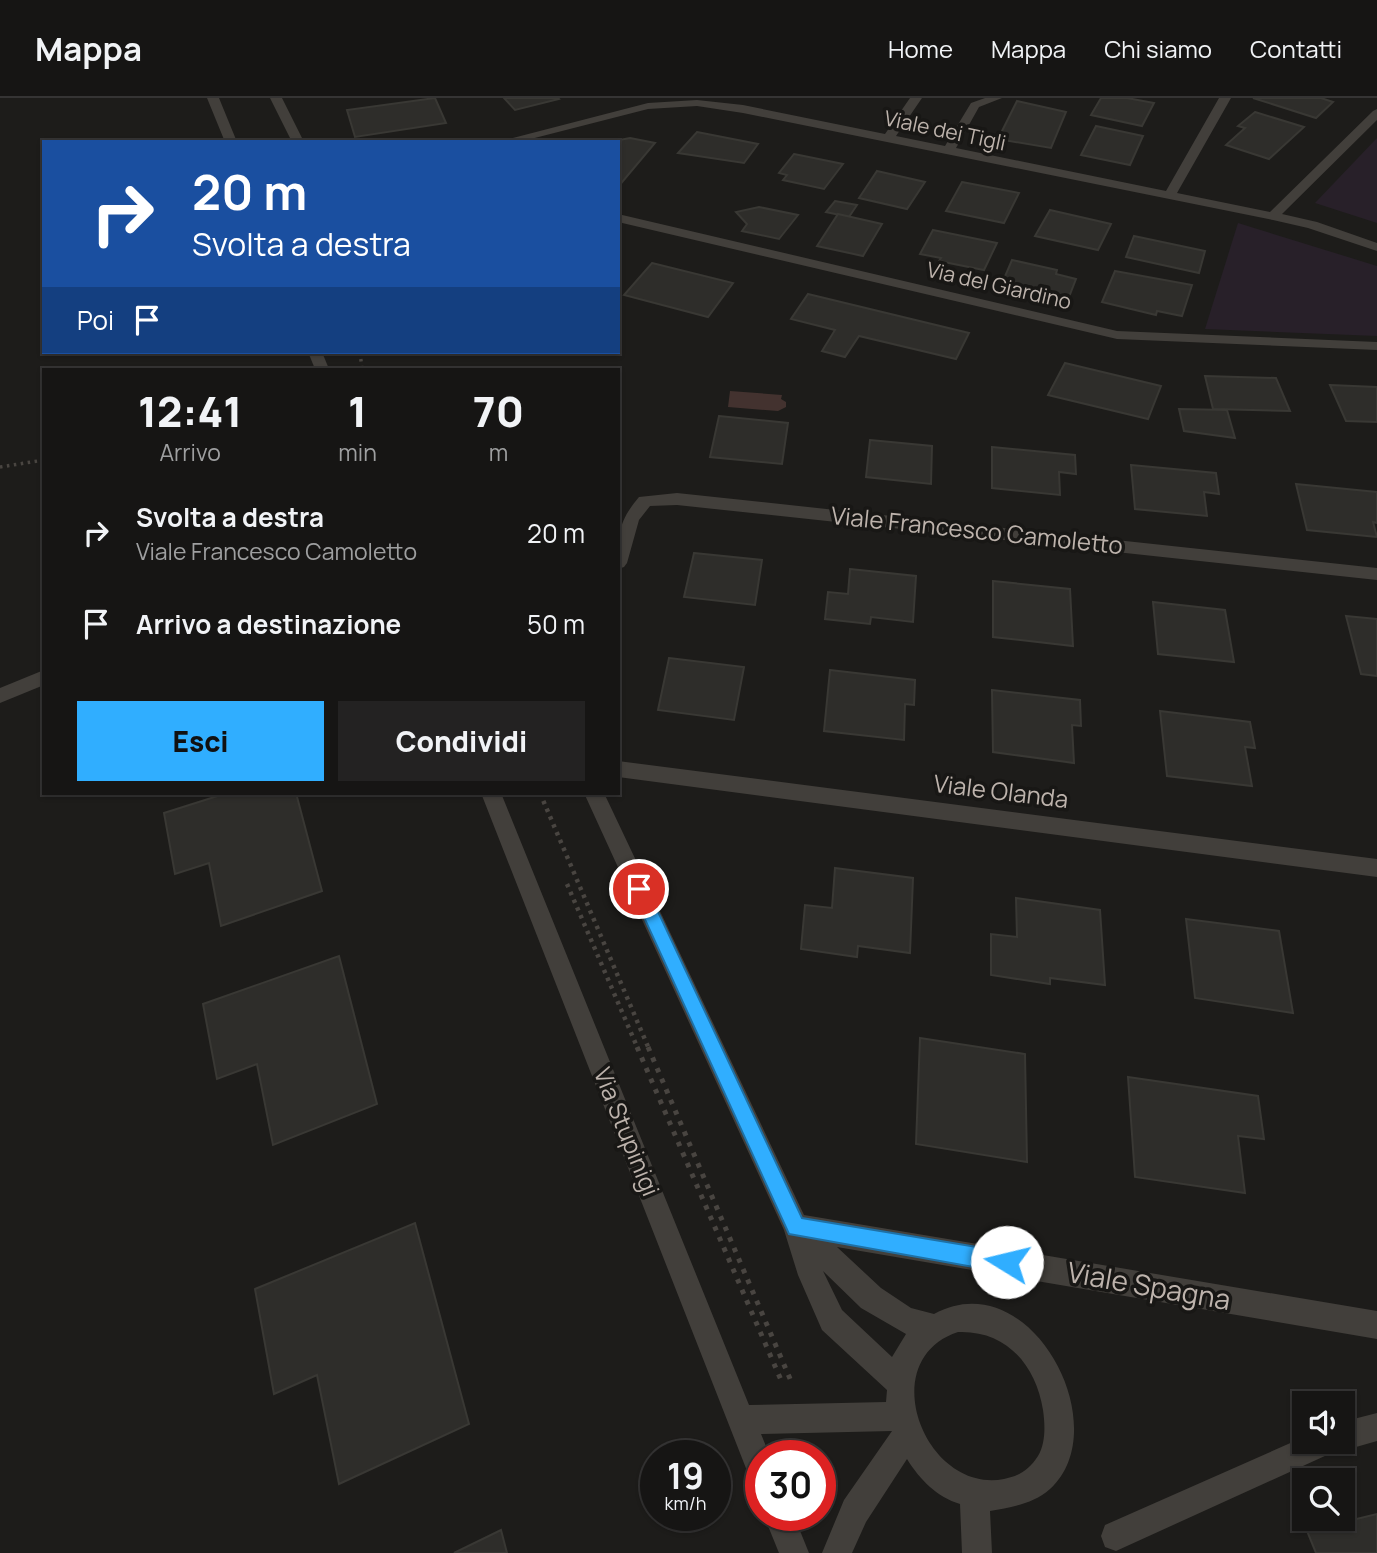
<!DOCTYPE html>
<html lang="it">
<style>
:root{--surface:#161514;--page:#232222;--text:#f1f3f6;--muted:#9e9fa0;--line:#353434;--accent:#30aeff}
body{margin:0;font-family:Manrope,sans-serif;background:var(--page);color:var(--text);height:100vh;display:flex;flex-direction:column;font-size:26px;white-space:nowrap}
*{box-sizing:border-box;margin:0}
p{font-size:23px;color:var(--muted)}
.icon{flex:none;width:38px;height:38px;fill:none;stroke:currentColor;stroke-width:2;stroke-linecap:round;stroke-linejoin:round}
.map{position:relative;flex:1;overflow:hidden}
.details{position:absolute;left:42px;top:270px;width:578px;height:427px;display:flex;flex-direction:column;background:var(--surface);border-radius:0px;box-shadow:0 2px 5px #0004,0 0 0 2px var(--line)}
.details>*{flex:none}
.top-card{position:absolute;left:42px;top:42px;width:578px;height:214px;border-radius:0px;box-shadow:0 2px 5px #0004,0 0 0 2px var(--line);background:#1a4fa0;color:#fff;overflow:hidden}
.tools{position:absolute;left:1292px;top:1293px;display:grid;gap:14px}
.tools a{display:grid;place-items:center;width:63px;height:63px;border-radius:0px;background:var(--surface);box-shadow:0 2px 5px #0004,0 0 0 2px var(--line);font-size:35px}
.speed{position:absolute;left:640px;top:1342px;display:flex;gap:14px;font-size:35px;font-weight:700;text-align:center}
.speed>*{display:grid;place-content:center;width:91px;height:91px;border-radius:50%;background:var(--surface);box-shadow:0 2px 5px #0004,0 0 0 2px var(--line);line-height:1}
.speed small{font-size:18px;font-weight:400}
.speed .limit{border:10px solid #d22;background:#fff;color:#111}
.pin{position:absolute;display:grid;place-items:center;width:60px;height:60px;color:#fff;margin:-30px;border:4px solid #fff;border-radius:50%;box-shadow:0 2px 7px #0007}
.me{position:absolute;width:77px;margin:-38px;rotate:279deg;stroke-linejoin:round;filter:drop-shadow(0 0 5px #0008)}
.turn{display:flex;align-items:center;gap:24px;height:147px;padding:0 35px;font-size:32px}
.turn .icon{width:91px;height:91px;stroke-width:2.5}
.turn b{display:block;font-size:49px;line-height:60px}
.then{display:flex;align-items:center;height:66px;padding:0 35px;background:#0003;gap:14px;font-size:26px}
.eta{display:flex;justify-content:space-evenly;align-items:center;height:119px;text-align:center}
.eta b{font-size:42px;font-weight:800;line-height:49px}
.cta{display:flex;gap:14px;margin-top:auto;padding:14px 35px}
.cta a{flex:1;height:80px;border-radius:0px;background:var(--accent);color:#111;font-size:28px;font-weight:800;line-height:80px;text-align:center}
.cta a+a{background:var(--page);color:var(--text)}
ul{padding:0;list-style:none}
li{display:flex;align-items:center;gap:21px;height:91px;padding:0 35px}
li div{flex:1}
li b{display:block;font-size:26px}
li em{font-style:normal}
header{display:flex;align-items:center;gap:42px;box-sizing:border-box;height:98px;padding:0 35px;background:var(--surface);border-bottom:2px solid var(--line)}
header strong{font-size:33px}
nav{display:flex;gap:38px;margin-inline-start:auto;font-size:24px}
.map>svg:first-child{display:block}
.green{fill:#282029}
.water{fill:#43322f}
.building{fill:#2e2d2a;stroke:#393834;stroke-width:2}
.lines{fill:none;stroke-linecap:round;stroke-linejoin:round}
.path-far2{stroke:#494541;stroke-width:3.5;stroke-dasharray:2.5 4.5;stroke-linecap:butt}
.path-far1{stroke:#494541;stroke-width:4.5;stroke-dasharray:3.5 5;stroke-linecap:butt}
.path{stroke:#494541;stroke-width:5;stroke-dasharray:4.5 7;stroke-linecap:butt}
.minor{fill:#423f3b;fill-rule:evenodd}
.route{fill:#30aeff;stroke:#1f71a6;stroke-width:2}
.labels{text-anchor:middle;stroke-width:7;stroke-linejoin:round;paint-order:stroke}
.far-street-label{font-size:21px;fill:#bdb3ac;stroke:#181715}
.street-label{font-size:24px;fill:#bdb3ac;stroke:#181715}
.near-street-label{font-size:28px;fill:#bdb3ac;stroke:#181715}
</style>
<header>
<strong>Mappa</strong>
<nav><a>Home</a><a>Mappa</a><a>Chi siamo</a><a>Contatti</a></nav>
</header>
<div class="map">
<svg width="1377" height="1455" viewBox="0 0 1377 1455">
<rect width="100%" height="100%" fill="#1d1c1a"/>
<!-- green -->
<g class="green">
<polygon points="1377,40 1377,125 1315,105"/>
<polygon points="1238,125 1377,168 1377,238 1205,231"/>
</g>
<!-- water -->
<polygon class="water" points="730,293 782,297 781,301 786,304 786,309 778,313 728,309"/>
<!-- building -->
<g class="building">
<polygon points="435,0 446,25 355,39 347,12"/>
<polygon points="504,0 558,0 559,1 515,12"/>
<polygon points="1101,0 1127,0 1154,5 1142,28 1091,17"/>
<polygon points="1253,0 1321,0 1333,4 1316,20"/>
<polygon points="1017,3 1066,14 1051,50 998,41"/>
<polygon points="1255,14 1304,29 1269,61 1226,47 1245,30 1238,28"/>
<polygon points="1096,28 1143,38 1130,67 1081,57"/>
<polygon points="697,34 758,46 744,65 678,55"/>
<polygon points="630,40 655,45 618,89 618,44 609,44"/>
<polygon points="794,56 843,66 824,91 783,82 787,77 779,75"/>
<polygon points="877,73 925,84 907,111 859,100"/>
<polygon points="962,84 1019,95 1004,125 946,113"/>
<polygon points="835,103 857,107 849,119 826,114"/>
<polygon points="759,109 798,117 779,141 742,133 747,126 736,114"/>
<polygon points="1050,112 1111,126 1098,152 1035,138"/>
<polygon points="838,116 882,126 863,158 817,148"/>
<polygon points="933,132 997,145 984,172 939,163 941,160 920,156"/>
<polygon points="1134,138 1205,153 1199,175 1126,159"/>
<polygon points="1012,162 1057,172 1056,176 1076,181 1067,204 1000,190"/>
<polygon points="652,165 733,185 708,219 624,197"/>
<polygon points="1115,173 1192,187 1182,218 1157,213 1156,217 1102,204"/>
<polygon points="808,196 969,235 956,261 859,238 845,259 822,253 835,232 791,221"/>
<polygon points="1065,265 1161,288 1148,321 1048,297"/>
<polygon points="1205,278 1276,280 1290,313 1213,311"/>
<polygon points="1330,287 1377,289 1377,324 1346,323"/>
<polygon points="1179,311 1227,312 1235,340 1184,333"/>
<polygon points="719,318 788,325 782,366 710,359"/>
<polygon points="870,342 932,348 931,386 866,379"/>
<polygon points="992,349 1075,357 1076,376 1059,374 1060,397 992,390"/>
<polygon points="1131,367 1216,375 1219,396 1204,394 1207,418 1135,411"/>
<polygon points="1296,386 1377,394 1377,425 1373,424 1377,439 1307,432"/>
<polygon points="694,455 762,462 755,507 684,499"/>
<polygon points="850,471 916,478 913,524 871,519 870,526 825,521 828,494 848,496"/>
<polygon points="993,483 1070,491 1073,548 993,539"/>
<polygon points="1153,504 1225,512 1234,564 1158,556"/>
<polygon points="1346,518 1377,521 1377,578 1361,576"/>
<polygon points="669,560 744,569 734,622 658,612"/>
<polygon points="830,572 915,582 914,607 905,606 904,642 824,633"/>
<polygon points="992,592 1080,602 1081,628 1072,627 1074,665 993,654"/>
<polygon points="1160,613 1250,624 1255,650 1245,649 1252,688 1167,678"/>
<polygon points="227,695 296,695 322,793 221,828 209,765 175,776 164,715"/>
<polygon points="835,770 913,780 910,855 858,848 857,859 801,851 805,807 832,810"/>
<polygon points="1016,800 1100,812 1105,887 1050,880 1050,886 991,877 991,836 1017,839"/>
<polygon points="1186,821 1279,833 1293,915 1195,900"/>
<polygon points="339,858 377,1006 273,1047 257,966 217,981 203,906"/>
<polygon points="920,940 1025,956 1027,1064 916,1046"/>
<polygon points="1128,979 1258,998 1264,1041 1238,1038 1245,1095 1135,1079"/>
<polygon points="415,1125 469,1326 339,1386 317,1277 274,1296 255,1191"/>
<polygon points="1377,1416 1377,1455 1316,1455 1307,1433"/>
<polygon points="501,1432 507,1455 454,1455"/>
</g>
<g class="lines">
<!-- path-far2 -->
<g class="path-far2">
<polyline points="360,254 362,271"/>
<polyline points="0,369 44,362"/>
</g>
<!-- path-far1 -->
<g class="path-far1">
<polyline points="540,695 649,951"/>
<polyline points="567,786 638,951"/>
</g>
<!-- path -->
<g class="path">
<polyline points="637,949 781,1282"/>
<polyline points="648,949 791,1283"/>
<polyline points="824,1358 831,1376"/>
<polyline points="821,1375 826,1387"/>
</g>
<!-- minor -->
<g class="minor">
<polygon points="207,0 219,0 237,44 225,44"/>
<polygon points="270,0 282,0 304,44 292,44"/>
<polygon points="910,0 922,0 896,38 945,48 971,5 985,0 1002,0 979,9 956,50 1166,93 1219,0 1231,0 1177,95 1270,114 1373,13 1377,11 1377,22 1282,116 1317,124 1377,145 1377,153 1308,130 1273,122 743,15 697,8 648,11 519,44 497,44 648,5 697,2 743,7 885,36"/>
<polygon points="618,116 1117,233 1377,244 1377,252 1117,241 618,124"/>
<polygon points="308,254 322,254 329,271 315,271"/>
<path d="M677,395L1377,470V482L677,407L650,408L639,422L627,465L624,469L618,471C618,438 617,425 639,399Z"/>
<polygon points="44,572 44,587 0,605 0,590"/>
<polygon points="618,663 1377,761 1377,779 618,679"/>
<path d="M481,695H501L749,1307L886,1304L887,1292L822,1232L798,1177L784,1132L584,695H604L804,1117L1377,1213V1241L837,1149L881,1190L911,1210L934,1216C1030,1163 1118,1329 1050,1391C1033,1406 1012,1409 990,1413L992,1455H962L960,1406C937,1399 920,1382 907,1361L866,1424L852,1455H822L844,1402L892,1333L761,1336L770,1358H761V1388L751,1383ZM823,1173L861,1210L906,1236L892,1259L842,1212ZM958,1234C1006,1232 1036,1267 1043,1312C1045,1326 1046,1345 1038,1358C1029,1372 1019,1378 1004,1381C925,1396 873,1262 958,1234Z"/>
<polygon points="1377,1315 1377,1343 1342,1353 1338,1352 1116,1453 1105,1449 1101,1438 1105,1427 1304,1339 1304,1344 1342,1344 1342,1324"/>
<polygon points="764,1418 794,1418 809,1455 779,1455"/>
</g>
</g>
<!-- route -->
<polygon class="route" points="639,784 645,786 802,1120 1007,1154 1015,1157 1018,1164 1015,1172 1007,1175 789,1136 631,791 633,786"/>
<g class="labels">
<!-- far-street labels -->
<g class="far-street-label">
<text transform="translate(945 33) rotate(12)" y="7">Viale dei Tigli</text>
<text transform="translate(999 188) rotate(13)" y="7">Via del Giardino</text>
</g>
<!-- street labels -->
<g class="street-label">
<text transform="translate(977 433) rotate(6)" y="8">Viale Francesco Camoletto</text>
<text transform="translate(1001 694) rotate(7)" y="8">Viale Olanda</text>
<text transform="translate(626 1034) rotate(68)" y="8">Via Stupinigi</text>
</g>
<!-- near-street labels -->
<g class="near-street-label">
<text transform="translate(1149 1188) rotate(10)" y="10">Viale Spagna</text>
</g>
</g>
</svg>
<div class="tools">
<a><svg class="icon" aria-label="sound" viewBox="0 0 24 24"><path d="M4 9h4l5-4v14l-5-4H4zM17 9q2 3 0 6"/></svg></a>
<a><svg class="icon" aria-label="search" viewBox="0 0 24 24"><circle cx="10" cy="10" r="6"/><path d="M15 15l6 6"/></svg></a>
</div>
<div class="speed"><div>19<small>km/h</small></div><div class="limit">30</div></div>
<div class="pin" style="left:639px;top:791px;background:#d93025"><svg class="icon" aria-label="arrive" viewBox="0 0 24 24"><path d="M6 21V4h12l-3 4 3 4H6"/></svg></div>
<svg class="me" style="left:1007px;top:1164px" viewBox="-20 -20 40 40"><circle r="19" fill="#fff"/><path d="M0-13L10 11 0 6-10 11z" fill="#30aeff"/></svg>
<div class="top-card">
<div class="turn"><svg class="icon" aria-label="right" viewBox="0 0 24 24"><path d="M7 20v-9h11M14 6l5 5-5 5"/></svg><div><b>20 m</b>Svolta a destra</div></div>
<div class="then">Poi<svg class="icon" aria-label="arrive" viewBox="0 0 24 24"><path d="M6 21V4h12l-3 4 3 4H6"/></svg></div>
</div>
<section class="details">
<div class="eta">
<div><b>12:41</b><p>Arrivo</p></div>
<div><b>1</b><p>min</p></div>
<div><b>70</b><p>m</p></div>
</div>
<ul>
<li><svg class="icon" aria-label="right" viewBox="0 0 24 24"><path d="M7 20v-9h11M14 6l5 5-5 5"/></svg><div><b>Svolta a destra</b><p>Viale Francesco Camoletto</p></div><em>20 m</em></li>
<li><svg class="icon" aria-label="arrive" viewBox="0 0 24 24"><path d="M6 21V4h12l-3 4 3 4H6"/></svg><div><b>Arrivo a destinazione</b></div><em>50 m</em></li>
</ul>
<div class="cta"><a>Esci</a><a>Condividi</a></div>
</section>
</div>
